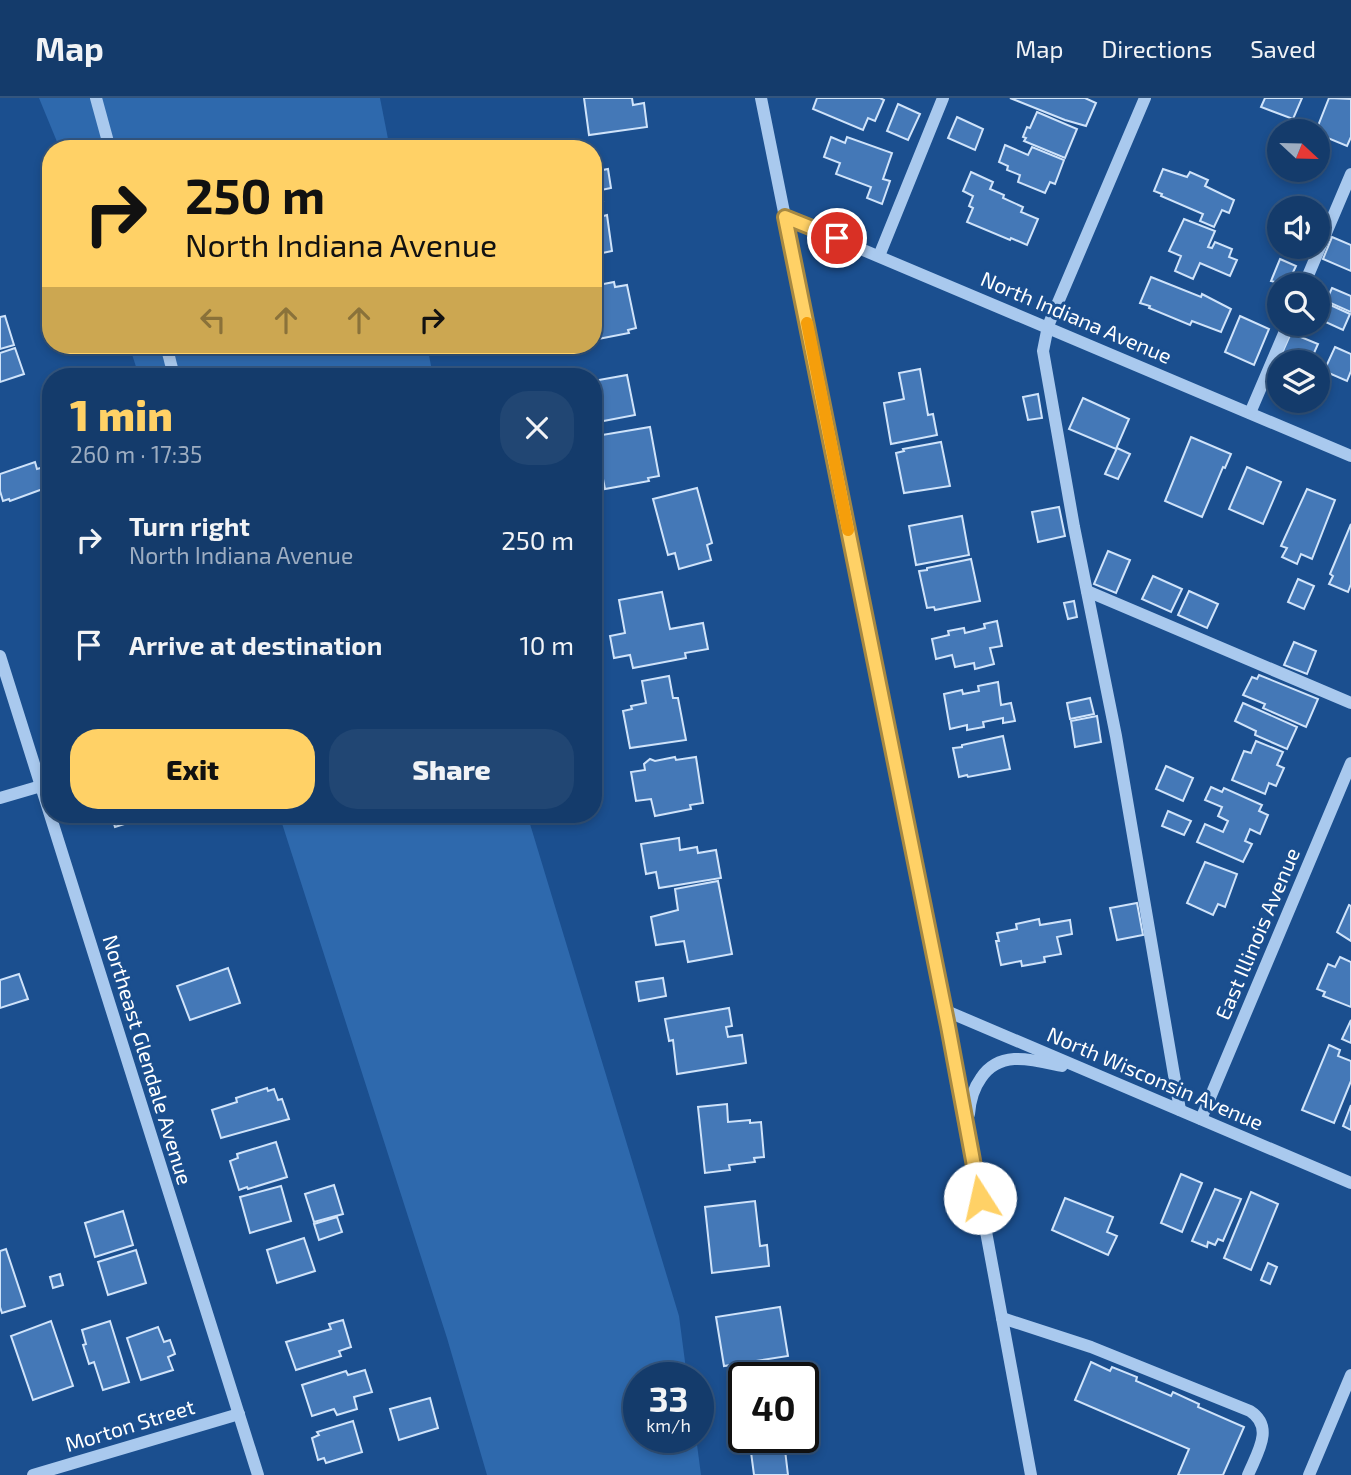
<!DOCTYPE html>
<meta charset="utf-8">
<style>
:root{--surface:#143b6b;--page:#214673;--text:#f1f3f6;--muted:#9dadc1;--line:#33557e;--accent:#ffd166}
body{margin:0;font-family:"Exo 2",sans-serif;background:var(--page);color:var(--text);height:100vh;display:flex;flex-direction:column;font-size:26px;white-space:nowrap}
*{box-sizing:border-box;margin:0}
p{font-size:23px;color:var(--muted)}
.icon{flex:none;width:38px;height:38px;fill:none;stroke:currentColor;stroke-width:2;stroke-linecap:round;stroke-linejoin:round}
.map{position:relative;flex:1;overflow:hidden}
.panel{position:absolute;left:42px;top:270px;width:560px;height:455px;display:flex;flex-direction:column;background:var(--surface);border-radius:28px;box-shadow:0 4px 10px #0003,0 0 0 2px var(--line)}
.panel>*{flex:none}
.hud{position:absolute;left:42px;top:42px;width:560px;height:214px;border-radius:28px;box-shadow:0 4px 10px #0003,0 0 0 2px var(--line);background:#ffd166;color:#111;overflow:hidden}
.needle{width:46px;rotate:112deg}
.tools{position:absolute;left:1267px;top:21px;display:grid;gap:14px}
.tools a{display:grid;place-items:center;width:63px;height:63px;border-radius:50%;background:var(--surface);box-shadow:0 4px 10px #0003,0 0 0 2px var(--line);font-size:35px}
.speed{position:absolute;left:623px;top:1264px;display:flex;gap:14px;font-size:35px;font-weight:700;text-align:center}
.speed>*{display:grid;place-content:center;width:91px;height:91px;border-radius:50%;background:var(--surface);box-shadow:0 4px 10px #0003,0 0 0 2px var(--line);line-height:1}
.speed small{font-size:18px;font-weight:400}
.speed .limit{border:4px solid #111;border-radius:10px;background:#fff;color:#111}
.pin{position:absolute;display:grid;place-items:center;width:60px;height:60px;color:#fff;margin:-30px;border:4px solid #fff;border-radius:50%;box-shadow:0 2px 7px #0007}
.me{position:absolute;width:77px;margin:-38px;rotate:350deg;stroke-linejoin:round;filter:drop-shadow(0 0 5px #0008)}
.turn{display:flex;align-items:center;gap:24px;height:147px;padding:0 28px;font-size:32px}
.turn .icon{width:91px;height:91px;stroke-width:2.5}
.turn b{display:block;font-size:49px;line-height:60px}
.lanes{display:flex;align-items:center;height:66px;padding:0 28px;background:#0003;justify-content:center;gap:35px;direction:ltr}
.lanes .off{opacity:.35}
.round{display:grid;place-items:center;flex:none;width:74px;height:74px;border-radius:28px;background:var(--page)}
.overview{display:flex;align-items:center;justify-content:space-between;height:119px;padding:0 28px}
h1{font-size:42px;font-weight:800;line-height:52px;color:var(--accent)}
.cta{display:flex;gap:14px;margin-top:auto;padding:14px 28px}
.cta a{flex:1;height:80px;border-radius:28px;background:var(--accent);color:#111;font-size:28px;font-weight:800;line-height:80px;text-align:center}
.cta a+a{background:var(--page);color:var(--text)}
ul{padding:0;list-style:none}
li{display:flex;align-items:center;gap:21px;height:105px;padding:0 28px}
li div{flex:1}
li b{display:block;font-size:26px}
li em{font-style:normal}
header{display:flex;align-items:center;gap:42px;box-sizing:border-box;height:98px;padding:0 35px;background:var(--surface);border-bottom:2px solid var(--line)}
header strong{font-size:33px}
nav{display:flex;gap:38px;margin-inline-start:auto;font-size:24px}
.map>svg:first-child{display:block}
.green{fill:#2e69ad}
.building{fill:#4478b7;stroke:#cfe3fa;stroke-width:2}
.lines{fill:none;stroke-linecap:round;stroke-linejoin:round}
.minor{stroke:#a9c9ee;stroke-width:12}
.route-casing{stroke:#a68842;stroke-width:18}
.route{stroke:#ffd166;stroke-width:12}
.slow{stroke:#f59e0b;stroke-width:12}
.labels{text-anchor:middle;stroke-width:6;stroke-linejoin:round;paint-order:stroke}
.street-label{font-size:21px;fill:#fff;stroke:#1b4f8f}
</style>
<header>
<strong>Map</strong>
<nav><a>Map</a><a>Directions</a><a>Saved</a></nav>
</header>
<div class="map">
<svg width="1351" height="1377" viewBox="0 0 1351 1377">
<rect width="100%" height="100%" fill="#1b4f8f"/>
<!-- green -->
<g class="green">
<polygon points="39,0 380,0 390,51 60,51"/>
<polygon points="129,247 427,247 433,278 139,278"/>
<polygon points="279,716 527,716 679,1218 687,1279 639,1279 639,1339 696,1339 701,1377 487,1377 447,1240"/>
</g>
<!-- building -->
<g class="building">
<polygon points="584,0 632,0 633,7 644,5 647,29 589,37"/>
<polygon points="817,0 880,0 884,2 875,23 868,20 863,32 813,11"/>
<polygon points="1010,0 1085,0 1096,5 1086,28 1065,22"/>
<polygon points="1265,0 1302,0 1293,21 1261,9"/>
<polygon points="1329,0 1351,1 1351,39 1347,48 1318,36 1316,33"/>
<polygon points="898,6 920,16 908,42 887,33"/>
<polygon points="1037,14 1077,31 1065,60 1024,43 1026,40 1023,39 1027,29 1030,30"/>
<polygon points="957,19 983,31 975,52 948,40"/>
<polygon points="831,39 845,45 847,39 892,55 883,81 890,83 882,106 867,100 871,89 836,76 840,65 824,59"/>
<polygon points="1005,47 1028,57 1032,49 1064,62 1055,86 1050,84 1045,95 1018,84 1020,77 1007,72 1008,68 999,64"/>
<polygon points="593,62 597,73 608,71 611,90 601,92 603,103 593,104"/>
<polygon points="1163,71 1187,79 1190,74 1208,82 1205,88 1234,102 1229,115 1222,112 1214,129 1200,123 1203,116 1161,98 1162,96 1154,93"/>
<polygon points="971,74 993,84 990,91 1004,97 1003,100 1023,109 1021,114 1038,121 1027,147 1011,140 1010,142 967,124 973,110 969,108 973,98 963,93"/>
<polygon points="593,116 596,116 596,120 607,117 612,153 593,157"/>
<polygon points="1184,121 1215,133 1208,149 1212,150 1215,144 1232,151 1229,159 1237,162 1230,178 1200,165 1193,181 1175,173 1181,158 1169,153"/>
<polygon points="1332,139 1351,147 1351,173 1323,161"/>
<polygon points="1280,161 1296,168 1287,187 1271,183"/>
<polygon points="1151,179 1201,199 1202,196 1231,211 1221,234 1192,223 1190,227 1149,210 1150,208 1140,205"/>
<polygon points="614,184 615,189 627,187 636,230 628,232 629,235 593,242 593,188"/>
<polygon points="1332,190 1351,198 1351,214 1326,203"/>
<polygon points="1326,205 1350,216 1343,232 1319,221"/>
<polygon points="5,218 14,247 0,251 0,219"/>
<polygon points="1240,218 1269,231 1254,267 1225,254"/>
<polygon points="1291,235 1318,246 1310,264 1279,264 1279,275 1274,273"/>
<polygon points="1335,249 1351,256 1351,273 1347,283 1324,273"/>
<polygon points="15,250 24,276 0,284 0,255"/>
<polygon points="920,271 928,317 933,316 937,337 891,346 884,305 904,301 899,275"/>
<polygon points="627,277 635,317 593,325 593,283"/>
<polygon points="1038,296 1042,320 1028,322 1023,299"/>
<polygon points="1083,300 1129,321 1116,351 1069,331"/>
<polygon points="650,329 659,378 648,380 649,383 605,391 603,381 593,383 593,347 598,346 596,338"/>
<polygon points="1191,339 1231,356 1225,370 1223,369 1202,419 1165,403"/>
<polygon points="941,344 950,388 904,395 896,355 904,353 903,351"/>
<polygon points="1117,350 1130,356 1118,381 1105,376"/>
<polygon points="35,364 37,371 51,367 51,388 10,403 9,401 3,403 0,393 0,376"/>
<polygon points="1247,369 1281,384 1263,426 1229,411"/>
<polygon points="697,390 712,445 707,447 711,462 679,471 675,455 668,457 653,401"/>
<polygon points="1307,391 1335,402 1312,461 1301,456 1297,466 1282,459 1287,450 1281,448"/>
<polygon points="1059,409 1065,438 1038,444 1032,414"/>
<polygon points="962,418 969,457 916,467 909,428"/>
<polygon points="1351,426 1351,486 1348,494 1329,486 1333,478 1330,476"/>
<polygon points="1108,453 1130,462 1116,495 1094,486"/>
<polygon points="971,461 980,503 935,512 934,509 927,510 919,473 927,472 927,470"/>
<polygon points="1153,478 1182,491 1171,514 1142,501"/>
<polygon points="1298,481 1314,488 1304,511 1288,504"/>
<polygon points="1189,493 1218,506 1207,530 1178,517"/>
<polygon points="662,494 670,531 703,525 708,551 685,555 686,560 633,570 630,557 614,560 610,538 625,535 619,502"/>
<polygon points="1074,503 1077,519 1068,521 1064,505"/>
<polygon points="997,523 1002,548 990,550 994,566 975,571 974,565 955,569 952,557 936,561 932,541 949,537 948,533 964,530 965,535 985,530 984,526"/>
<polygon points="1294,544 1316,553 1307,576 1284,567"/>
<polygon points="1259,577 1318,601 1306,629 1263,610 1265,606 1243,597 1252,579 1257,581"/>
<polygon points="669,578 673,600 678,600 686,642 630,650 623,613 632,611 631,608 646,605 642,583"/>
<polygon points="998,584 1001,607 1011,605 1015,623 1003,625 1003,620 983,624 984,629 967,632 967,627 950,631 944,596 962,592 963,596 979,593 978,588"/>
<polygon points="1090,600 1094,616 1070,621 1067,605"/>
<polygon points="1243,605 1297,629 1287,651 1255,637 1256,633 1235,623"/>
<polygon points="1097,618 1101,644 1075,649 1071,623"/>
<polygon points="1003,638 1010,671 968,679 967,677 959,679 953,650 962,649 962,647"/>
<polygon points="1256,643 1283,654 1277,667 1284,670 1276,688 1269,685 1265,696 1232,682 1244,653 1251,655"/>
<polygon points="675,659 676,662 696,659 703,705 690,707 691,711 655,718 651,701 636,703 631,674 645,672 644,666 650,661 655,663"/>
<polygon points="1166,668 1193,680 1183,703 1156,691"/>
<polygon points="1211,689 1222,694 1224,690 1262,707 1259,713 1268,717 1260,736 1250,731 1245,743 1252,746 1243,764 1197,744 1205,726 1223,734 1228,723 1218,718 1222,709 1205,702"/>
<polygon points="1168,713 1191,723 1184,737 1162,728"/>
<polygon points="111,716 153,716 153,717 115,729"/>
<polygon points="679,740 680,752 697,749 698,755 716,752 721,780 659,790 656,774 646,776 641,746"/>
<polygon points="1205,764 1237,776 1225,809 1218,806 1213,817 1187,805"/>
<polygon points="718,783 732,856 688,864 684,843 656,847 651,819 678,812 675,791"/>
<polygon points="1137,805 1143,837 1117,842 1110,810"/>
<polygon points="1349,807 1351,808 1351,843 1337,834"/>
<polygon points="1039,821 1040,827 1070,822 1072,836 1057,839 1061,856 1044,859 1045,864 1022,868 1021,863 1001,867 996,843 999,843 997,835 1017,831 1016,826"/>
<polygon points="1340,859 1351,864 1351,909 1323,898 1325,894 1317,891 1328,866 1335,869"/>
<polygon points="228,870 240,905 190,922 177,888"/>
<polygon points="19,876 28,901 0,910 0,882"/>
<polygon points="663,880 666,898 639,903 636,884"/>
<polygon points="729,910 732,928 726,929 728,939 742,937 746,965 677,976 673,942 669,943 665,921"/>
<polygon points="1351,922 1351,945 1342,941"/>
<polygon points="1329,947 1340,952 1338,958 1351,963 1351,983 1334,1025 1302,1012"/>
<polygon points="267,990 268,993 274,991 278,1002 282,1001 289,1021 221,1040 212,1012 237,1004 236,1000"/>
<polygon points="727,1006 728,1024 750,1022 750,1025 761,1024 764,1059 754,1060 755,1064 729,1067 730,1072 705,1075 698,1009"/>
<polygon points="1351,1007 1351,1032 1343,1028"/>
<polygon points="276,1044 287,1079 248,1091 247,1089 239,1092 230,1063 238,1060 237,1056"/>
<polygon points="1181,1076 1202,1085 1182,1134 1161,1125"/>
<polygon points="334,1087 343,1116 314,1124 305,1096"/>
<polygon points="281,1088 291,1123 250,1135 240,1099"/>
<polygon points="1215,1091 1241,1101 1223,1143 1218,1141 1215,1147 1208,1144 1207,1149 1192,1143"/>
<polygon points="1251,1094 1278,1106 1251,1172 1224,1160"/>
<polygon points="1065,1100 1113,1119 1107,1134 1117,1138 1108,1157 1052,1132"/>
<polygon points="755,1103 760,1148 767,1147 769,1168 712,1175 705,1109"/>
<polygon points="123,1113 133,1147 95,1159 85,1125"/>
<polygon points="337,1119 342,1134 319,1142 314,1126"/>
<polygon points="304,1140 315,1173 277,1185 267,1152"/>
<polygon points="6,1151 25,1208 2,1215 0,1209 0,1153"/>
<polygon points="136,1152 146,1185 108,1197 98,1164"/>
<polygon points="1268,1165 1277,1169 1270,1186 1261,1182"/>
<polygon points="60,1176 63,1187 53,1190 50,1179"/>
<polygon points="780,1209 788,1258 724,1268 716,1219"/>
<polygon points="343,1222 351,1249 339,1253 341,1258 296,1272 286,1244 331,1231 329,1226"/>
<polygon points="51,1223 73,1288 33,1302 11,1238"/>
<polygon points="110,1223 129,1284 103,1292 94,1264 89,1266 83,1247 86,1246 82,1232"/>
<polygon points="158,1229 164,1244 170,1242 175,1256 168,1259 173,1272 141,1282 127,1240"/>
<polygon points="1091,1264 1110,1273 1112,1269 1137,1279 1136,1283 1171,1298 1173,1294 1199,1306 1198,1309 1244,1329 1223,1377 1178,1377 1189,1351 1075,1302"/>
<polygon points="764,1268 765,1279 744,1279 744,1303 734,1304 730,1273"/>
<polygon points="365,1272 372,1294 354,1299 357,1311 337,1317 334,1311 312,1318 302,1287 346,1273 348,1277"/>
<polygon points="430,1300 438,1330 399,1342 390,1311"/>
<polygon points="353,1323 362,1354 326,1365 324,1360 318,1362 312,1340 319,1337 317,1334"/>
<polygon points="749,1339 797,1339 798,1347 794,1347 795,1351 785,1352 788,1377 754,1377"/>
</g>
<g class="lines">
<!-- minor -->
<g class="minor">
<polyline points="96,0 110,51"/>
<polyline points="761,0 948,928 1031,1377"/>
<polyline points="1145,0 1048,228 1043,253 1074,429 1116,638 1180,1012"/>
<polyline points="785,119 1351,358"/>
<polyline points="879,158 943,0"/>
<polyline points="1304,187 1351,76"/>
<polyline points="166,247 174,278"/>
<polyline points="1250,315 1288,226"/>
<polyline points="1087,493 1351,605"/>
<polyline points="0,558 258,1377"/>
<polyline points="0,700 41,688"/>
<polyline points="944,912 1351,1085"/>
<path d="M969,1016C970,1003 973,991 981,980C1000,951 1034,962 1062,968"/>
<polyline points="1201,1021 1351,665"/>
<path d="M1002,1220L1091,1249L1250,1313C1275,1329 1257,1355 1248,1377"/>
<polyline points="33,1377 239,1316"/>
<polyline points="1309,1377 1351,1277"/>
</g>
</g>
<g class="lines">
<!-- route casing -->
<g class="route-casing">
<polyline id="route" points="837,140 785,119 948,928 980,1100"/>
</g>
<!-- route -->
<use href="#route" class="route"/>
<!-- slow -->
<polyline class="slow" points="807,225 848,432"/>
</g>
<g class="labels">
<!-- street labels -->
<g class="street-label">
<text transform="translate(1076 220) rotate(23)" y="7">North Indiana Avenue</text>
<text transform="translate(1258 836) rotate(-67)" y="7">East Illinois Avenue</text>
<text transform="translate(147 962) rotate(73)" y="7">Northeast Glendale Avenue</text>
<text transform="translate(1155 981) rotate(23)" y="7">North Wisconsin Avenue</text>
<text transform="translate(130 1328) rotate(-17)" y="7">Morton Street</text>
</g>
</g>
</svg>
<div class="tools">
<a><svg class="needle" viewBox="-14 -14 28 28"><path d="M0-13l5 13h-10z" fill="#e53935"/><path d="M0 13l5-13h-10z" fill="#9dadc1"/></svg></a>
<a><svg class="icon" aria-label="sound" viewBox="0 0 24 24"><path d="M4 9h4l5-4v14l-5-4H4zM17 9q2 3 0 6"/></svg></a>
<a><svg class="icon" aria-label="search" viewBox="0 0 24 24"><circle cx="10" cy="10" r="6"/><path d="M15 15l6 6"/></svg></a>
<a><svg class="icon" aria-label="layers" viewBox="0 0 24 24"><path d="M12 4l9 5-9 5-9-5zM3 14l9 5 9-5"/></svg></a>
</div>
<div class="speed"><div>33<small>km/h</small></div><div class="limit">40</div></div>
<div class="pin" style="left:837px;top:140px;background:#d93025"><svg class="icon" aria-label="arrive" viewBox="0 0 24 24"><path d="M6 21V4h12l-3 4 3 4H6"/></svg></div>
<svg class="me" style="left:980px;top:1100px" viewBox="-20 -20 40 40"><circle r="19" fill="#fff"/><path d="M0-13L10 11 0 6-10 11z" fill="#ffd166"/></svg>
<div class="hud">
<div class="turn"><svg class="icon" aria-label="right" viewBox="0 0 24 24"><path d="M7 20v-9h11M14 6l5 5-5 5"/></svg><div><b>250 m</b>North Indiana Avenue</div></div>
<div class="lanes"><svg class="icon off" aria-label="left" viewBox="0 0 24 24"><path d="M17 20v-9H6M10 6l-5 5 5 5"/></svg><svg class="icon off" aria-label="ahead" viewBox="0 0 24 24"><path d="M12 20V5M6 11l6-6 6 6"/></svg><svg class="icon off" aria-label="ahead" viewBox="0 0 24 24"><path d="M12 20V5M6 11l6-6 6 6"/></svg><svg class="icon" aria-label="right" viewBox="0 0 24 24"><path d="M7 20v-9h11M14 6l5 5-5 5"/></svg></div>
</div>
<section class="panel">
<div class="overview"><div><h1>1 min</h1><p>260 m · 17:35</p></div><a class="round"><svg class="icon" aria-label="close" viewBox="0 0 24 24"><path d="M6 6l12 12M18 6L6 18"/></svg></a></div>
<ul>
<li><svg class="icon" aria-label="right" viewBox="0 0 24 24"><path d="M7 20v-9h11M14 6l5 5-5 5"/></svg><div><b>Turn right</b><p>North Indiana Avenue</p></div><em>250 m</em></li>
<li><svg class="icon" aria-label="arrive" viewBox="0 0 24 24"><path d="M6 21V4h12l-3 4 3 4H6"/></svg><div><b>Arrive at destination</b></div><em>10 m</em></li>
</ul>
<div class="cta"><a>Exit</a><a>Share</a></div>
</section>
</div>
